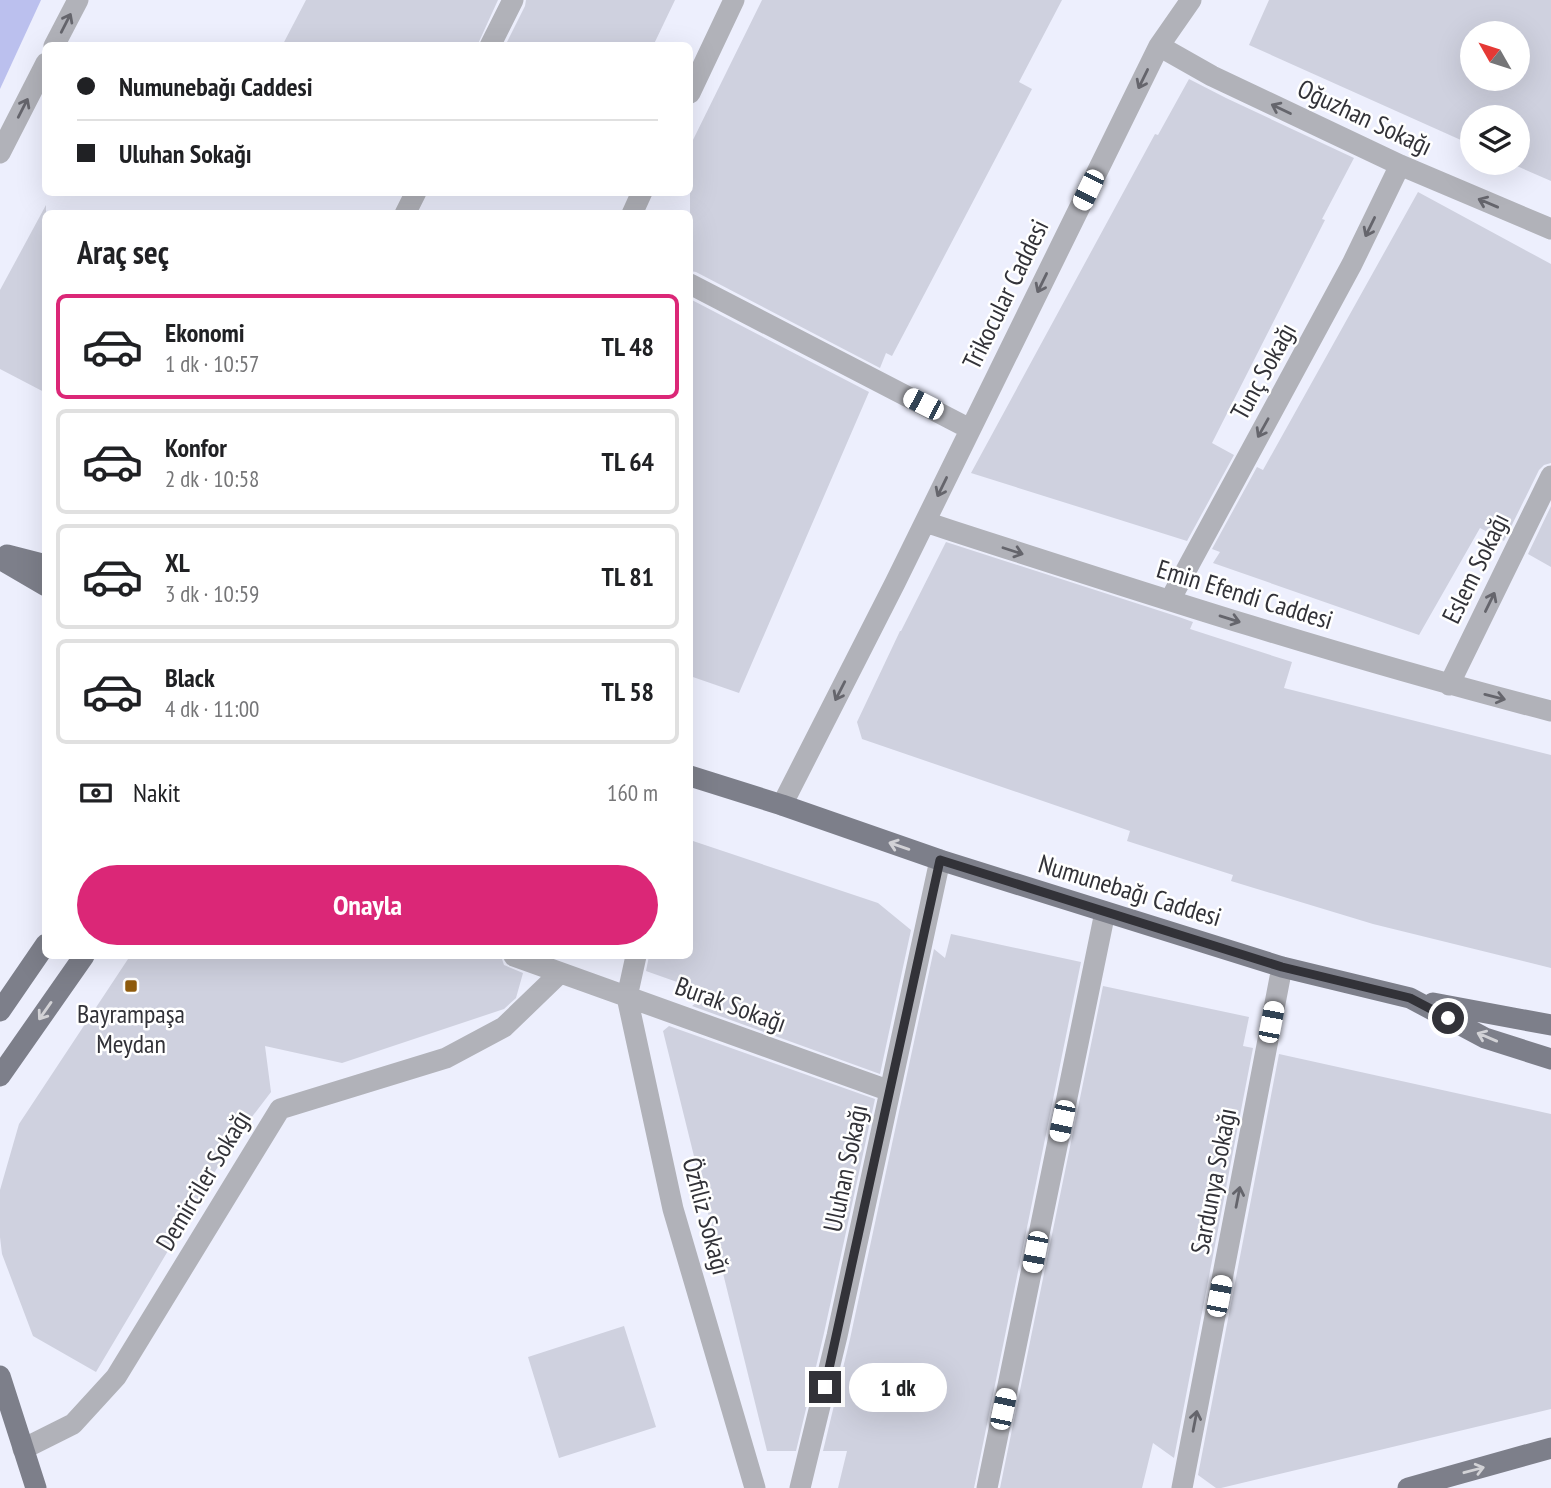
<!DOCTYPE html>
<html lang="tr">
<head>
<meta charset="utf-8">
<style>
	:root { --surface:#fff; --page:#f6f6f6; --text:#202124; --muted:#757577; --line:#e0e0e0; --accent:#db2777 }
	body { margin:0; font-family:"PT Sans Narrow",sans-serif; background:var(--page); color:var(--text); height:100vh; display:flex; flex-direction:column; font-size:26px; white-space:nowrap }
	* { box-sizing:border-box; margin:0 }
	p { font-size:23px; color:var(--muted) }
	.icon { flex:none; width:38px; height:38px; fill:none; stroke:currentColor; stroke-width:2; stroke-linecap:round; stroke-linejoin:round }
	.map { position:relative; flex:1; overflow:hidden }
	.drawer { position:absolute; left:42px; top:210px; width:651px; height:749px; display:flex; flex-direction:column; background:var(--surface); border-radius:10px; box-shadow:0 7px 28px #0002 }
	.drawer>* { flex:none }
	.top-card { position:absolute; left:42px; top:42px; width:651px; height:154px; border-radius:10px; box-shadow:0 7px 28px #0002; display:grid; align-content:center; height:154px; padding:0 35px; background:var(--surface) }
	.needle { width:46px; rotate:309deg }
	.controls { position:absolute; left:1460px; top:21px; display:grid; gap:14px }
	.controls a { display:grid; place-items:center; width:70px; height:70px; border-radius:50%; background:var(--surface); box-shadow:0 7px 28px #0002; font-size:35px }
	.end { position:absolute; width:32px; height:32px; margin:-16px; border:9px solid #323238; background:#fff; box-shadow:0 0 0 4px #fff }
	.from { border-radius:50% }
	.bubble { position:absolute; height:49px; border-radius:24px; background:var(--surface); box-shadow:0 7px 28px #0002; font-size:23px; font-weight:700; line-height:49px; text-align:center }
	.car { position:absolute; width:21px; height:42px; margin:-21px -10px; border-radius:9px; box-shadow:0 0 5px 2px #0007; background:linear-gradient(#fff 24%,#345 0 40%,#fff 0 76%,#345 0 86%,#fff 0) }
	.top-card b { display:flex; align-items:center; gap:24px; height:66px; font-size:26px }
	.top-card b+b { border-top:2px solid var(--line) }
	.top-card i { width:18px; height:18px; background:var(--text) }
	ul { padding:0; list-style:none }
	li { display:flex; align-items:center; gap:21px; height:105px; margin:0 14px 10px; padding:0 21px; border:4px solid var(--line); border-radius:10px }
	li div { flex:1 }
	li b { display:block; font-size:26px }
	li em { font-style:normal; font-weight:700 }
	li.on { border-color:var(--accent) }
	li>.icon { width:63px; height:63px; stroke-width:1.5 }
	h2 { padding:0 35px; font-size:32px; line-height:84px }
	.pay { display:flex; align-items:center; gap:18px; height:77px; padding:0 35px; font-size:26px }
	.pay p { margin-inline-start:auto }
	.button { display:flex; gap:14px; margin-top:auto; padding:14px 35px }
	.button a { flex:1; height:80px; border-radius:42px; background:var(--accent); color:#fff; font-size:28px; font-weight:700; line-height:80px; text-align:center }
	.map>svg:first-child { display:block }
	.green { fill:#bbc0ee }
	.building { fill:#cfd1df; fill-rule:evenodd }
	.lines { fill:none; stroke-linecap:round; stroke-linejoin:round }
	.minor { stroke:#b1b2b9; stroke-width:21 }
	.major { stroke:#7d7f8a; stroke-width:21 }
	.oneway { stroke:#65656c }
	.oneway2 { stroke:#d2d2d6 }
	.route { stroke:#323238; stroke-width:9 }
	.poi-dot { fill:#905c0e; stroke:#fff; stroke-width:2.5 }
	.labels { text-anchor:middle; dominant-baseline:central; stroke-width:5; stroke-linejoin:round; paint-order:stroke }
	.street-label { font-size:26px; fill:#323238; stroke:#fff }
	.poi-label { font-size:26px; fill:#323238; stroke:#fff }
</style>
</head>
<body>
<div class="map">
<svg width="1551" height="1488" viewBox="0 0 1551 1488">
	<rect width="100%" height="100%" fill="#edeffd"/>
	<path class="green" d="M 0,0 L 41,0 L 0,89 Z"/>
	<path class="building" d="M 306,0 L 498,0 L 477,46 L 282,46 Z
		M 526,0 L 675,0 L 653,46 L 505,46 L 525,6 Z
		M 762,0 L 1062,0 L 1019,82 L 1032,89 L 892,356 L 886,353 L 880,368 L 696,272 L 690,271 L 690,146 Z
		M 1269,0 L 1551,0 L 1551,181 L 1510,163 L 1517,163 L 1517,117 L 1472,117 L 1472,145 L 1249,45 ZM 1472,33 L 1517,33 L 1517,79 L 1472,79 Z
		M 1189,79 L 1226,98 L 1354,158 L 1322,219 L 1325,220 L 1212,443 L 1234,455 L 1187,541 L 971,473 L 1155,134 L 1158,135 Z
		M 1418,192 L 1551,264 L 1551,463 L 1544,465 L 1539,470 L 1504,541 L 1480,528 L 1419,635 L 1213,563 L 1220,552 L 1212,549 L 1257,467 L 1263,470 Z
		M 46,205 L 46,393 L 0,369 L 0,290 Z
		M 690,299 L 869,392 L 739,693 L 690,676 Z
		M 1551,506 L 1551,567 L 1528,554 Z
		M 946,542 L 1179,617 L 1193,622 L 1190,629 L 1292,662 L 1284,688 L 1551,755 L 1551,968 L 1373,924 L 1231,881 L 1233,875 L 1127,841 L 1130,831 L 862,739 L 857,722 L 900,631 L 901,631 Z
		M 690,840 L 878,903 L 911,930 L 880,1074 L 692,1006 L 708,993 L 646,971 L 649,956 L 690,956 Z
		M 951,934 L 1081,962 L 974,1488 L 838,1488 L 847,1451 L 823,1451 L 850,1339 L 934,949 L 945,958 Z
		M 130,956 L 501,956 L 504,965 L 523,973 L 516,998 L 504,1009 L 342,1063 L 265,1046 L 271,1092 L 232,1143 L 96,1372 L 33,1336 L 2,1254 L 0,1237 L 0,1190 L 19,1124 Z
		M 1103,986 L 1249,1017 L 1243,1046 L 1253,1048 L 1174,1458 L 1153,1443 L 1142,1488 L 1000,1488 Z
		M 669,1026 L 875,1099 L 824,1333 L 796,1451 L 767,1451 L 663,1031 Z
		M 1279,1054 L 1551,1114 L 1551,1409 L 1221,1488 L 1216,1488 L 1198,1475 Z
		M 624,1326 L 656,1427 L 559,1458 L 528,1357 Z"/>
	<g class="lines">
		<path class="minor" d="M 54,46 L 78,0
			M 490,46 L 513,0
			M 1159,46 L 1212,76 L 1400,165 L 1551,229
			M 690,93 L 734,0
			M 0,153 L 46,63
			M 405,214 L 416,192
			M 632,214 L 642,192
			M 690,284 L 970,429
			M 925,522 C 1132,589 1340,657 1551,711
			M 1170,600 L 1352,264 L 1400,165
			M 1449,685 L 1551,476
			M 782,805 L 895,583 L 1159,46 L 1191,0
			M 514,956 L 890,1091
			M 636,956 L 627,997 L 673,1209 L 755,1488
			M 23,1449 L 73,1424 L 116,1377 L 280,1109 L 446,1058 L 504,1027 L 560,973
			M 800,1488 L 837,1336 L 940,860
			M 987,1488 L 1105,912
			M 1182,1488 L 1282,967"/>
		<path class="major" d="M 7,555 L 46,565
			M 0,559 L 46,586
			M 690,776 L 782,805 L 940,860 L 1282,967 L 1410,998 L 1485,1038 L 1551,1059
			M 1433,1003 L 1551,1025
			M 0,1011 L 46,944
			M 0,1076 L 84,956
			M 0,1376 L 36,1488
			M 1408,1488 L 1551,1448"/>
	</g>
	<defs><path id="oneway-shaft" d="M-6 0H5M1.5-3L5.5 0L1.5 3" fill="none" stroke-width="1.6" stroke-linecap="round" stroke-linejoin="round" transform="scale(1.75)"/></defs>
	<g class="oneway">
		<use href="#oneway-shaft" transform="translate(66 23) rotate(-63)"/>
		<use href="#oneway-shaft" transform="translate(1143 79) rotate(116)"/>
		<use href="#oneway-shaft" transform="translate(23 108) rotate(-63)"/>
		<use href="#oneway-shaft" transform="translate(1281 109) rotate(-154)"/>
		<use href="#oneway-shaft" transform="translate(1488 203) rotate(-157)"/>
		<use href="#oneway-shaft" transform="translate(1370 227) rotate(116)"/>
		<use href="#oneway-shaft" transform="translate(1042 283) rotate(116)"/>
		<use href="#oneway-shaft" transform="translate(1263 428) rotate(119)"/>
		<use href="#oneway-shaft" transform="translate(942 487) rotate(116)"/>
		<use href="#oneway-shaft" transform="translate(1013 551) rotate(18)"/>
		<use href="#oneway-shaft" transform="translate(1490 602) rotate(-64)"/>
		<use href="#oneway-shaft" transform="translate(1230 619) rotate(17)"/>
		<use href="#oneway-shaft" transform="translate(840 691) rotate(117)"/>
		<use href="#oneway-shaft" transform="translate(1495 697) rotate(14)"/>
		<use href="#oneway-shaft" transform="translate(1238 1197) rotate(-79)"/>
		<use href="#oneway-shaft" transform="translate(1195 1421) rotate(-79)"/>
	</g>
	<g class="oneway2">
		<use href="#oneway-shaft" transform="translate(899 846) rotate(-161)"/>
		<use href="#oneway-shaft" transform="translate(45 1011) rotate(125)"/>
		<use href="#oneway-shaft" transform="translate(1487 1037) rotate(-157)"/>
		<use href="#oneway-shaft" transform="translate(1474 1470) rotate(-15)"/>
	</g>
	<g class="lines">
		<path class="route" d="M 825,1387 L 940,860 L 1282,967 L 1410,998 L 1448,1018"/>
	</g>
	<rect class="poi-dot" x="124" y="979" width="14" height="14" rx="3.5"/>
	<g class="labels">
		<g class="street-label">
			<text transform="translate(1365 117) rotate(25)">Oğuzhan Sokağı</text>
			<text transform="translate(1005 294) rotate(-64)">Trikocular Caddesi</text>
			<text transform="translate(1263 371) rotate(-61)">Tunç Sokağı</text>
			<text transform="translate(1475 568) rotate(-64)">Eslem Sokağı</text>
			<text transform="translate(1245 594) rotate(17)">Emin Efendi Caddesi</text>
			<text transform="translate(1130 890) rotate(17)">Numunebağı Caddesi</text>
			<text transform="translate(731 1004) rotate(20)">Burak Sokağı</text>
			<text transform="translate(845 1168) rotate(-78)">Uluhan Sokağı</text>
			<text transform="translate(203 1180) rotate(-59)">Demirciler Sokağı</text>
			<text transform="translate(1213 1181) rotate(-79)">Sardunya Sokağı</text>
			<text transform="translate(707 1216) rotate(75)">Özfiliz Sokağı</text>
		</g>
		<g class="poi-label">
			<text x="131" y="1013">Bayrampaşa<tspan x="131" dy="30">Meydan</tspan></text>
		</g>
	</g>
</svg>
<div class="controls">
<a><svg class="needle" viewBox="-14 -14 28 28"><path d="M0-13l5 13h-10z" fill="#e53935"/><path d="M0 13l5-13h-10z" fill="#757577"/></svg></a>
<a><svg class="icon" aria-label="layers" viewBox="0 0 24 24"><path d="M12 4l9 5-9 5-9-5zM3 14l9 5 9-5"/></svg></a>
</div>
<i class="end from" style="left:1448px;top:1018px"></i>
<i class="end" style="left:825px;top:1387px"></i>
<div class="bubble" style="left:849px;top:1363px;width:98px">1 dk</div>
<i class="car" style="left:1088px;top:190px;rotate:206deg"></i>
<i class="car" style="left:923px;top:404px;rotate:297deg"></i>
<i class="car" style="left:1271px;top:1022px;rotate:11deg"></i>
<i class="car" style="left:1062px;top:1121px;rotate:192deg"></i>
<i class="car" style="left:1035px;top:1252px;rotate:191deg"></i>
<i class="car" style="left:1219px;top:1296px;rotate:11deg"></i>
<i class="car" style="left:1003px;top:1409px;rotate:12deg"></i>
<div class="top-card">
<b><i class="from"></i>Numunebağı Caddesi</b>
<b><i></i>Uluhan Sokağı</b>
</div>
<section class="drawer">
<h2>Araç seç</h2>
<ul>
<li class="on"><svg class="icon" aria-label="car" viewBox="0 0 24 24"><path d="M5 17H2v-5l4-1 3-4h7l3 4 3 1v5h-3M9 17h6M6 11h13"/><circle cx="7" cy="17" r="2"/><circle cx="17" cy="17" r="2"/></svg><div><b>Ekonomi</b><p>1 dk · 10:57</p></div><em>TL 48</em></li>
<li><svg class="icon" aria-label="car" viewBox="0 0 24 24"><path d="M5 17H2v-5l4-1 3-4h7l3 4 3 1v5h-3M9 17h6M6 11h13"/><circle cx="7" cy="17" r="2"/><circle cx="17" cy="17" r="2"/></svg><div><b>Konfor</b><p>2 dk · 10:58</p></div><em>TL 64</em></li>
<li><svg class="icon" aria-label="car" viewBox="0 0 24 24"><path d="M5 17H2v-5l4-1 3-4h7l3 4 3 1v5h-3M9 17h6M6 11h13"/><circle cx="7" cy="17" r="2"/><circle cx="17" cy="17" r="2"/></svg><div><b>XL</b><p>3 dk · 10:59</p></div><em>TL 81</em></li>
<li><svg class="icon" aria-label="car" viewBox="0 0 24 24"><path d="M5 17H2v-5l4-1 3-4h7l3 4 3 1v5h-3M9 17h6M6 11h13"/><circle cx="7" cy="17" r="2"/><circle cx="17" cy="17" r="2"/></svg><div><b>Black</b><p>4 dk · 11:00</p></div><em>TL 58</em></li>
</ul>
<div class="pay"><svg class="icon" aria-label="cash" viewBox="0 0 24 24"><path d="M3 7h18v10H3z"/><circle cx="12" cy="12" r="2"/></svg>Nakit<p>160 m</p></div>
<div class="button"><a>Onayla</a></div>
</section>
</div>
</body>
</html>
